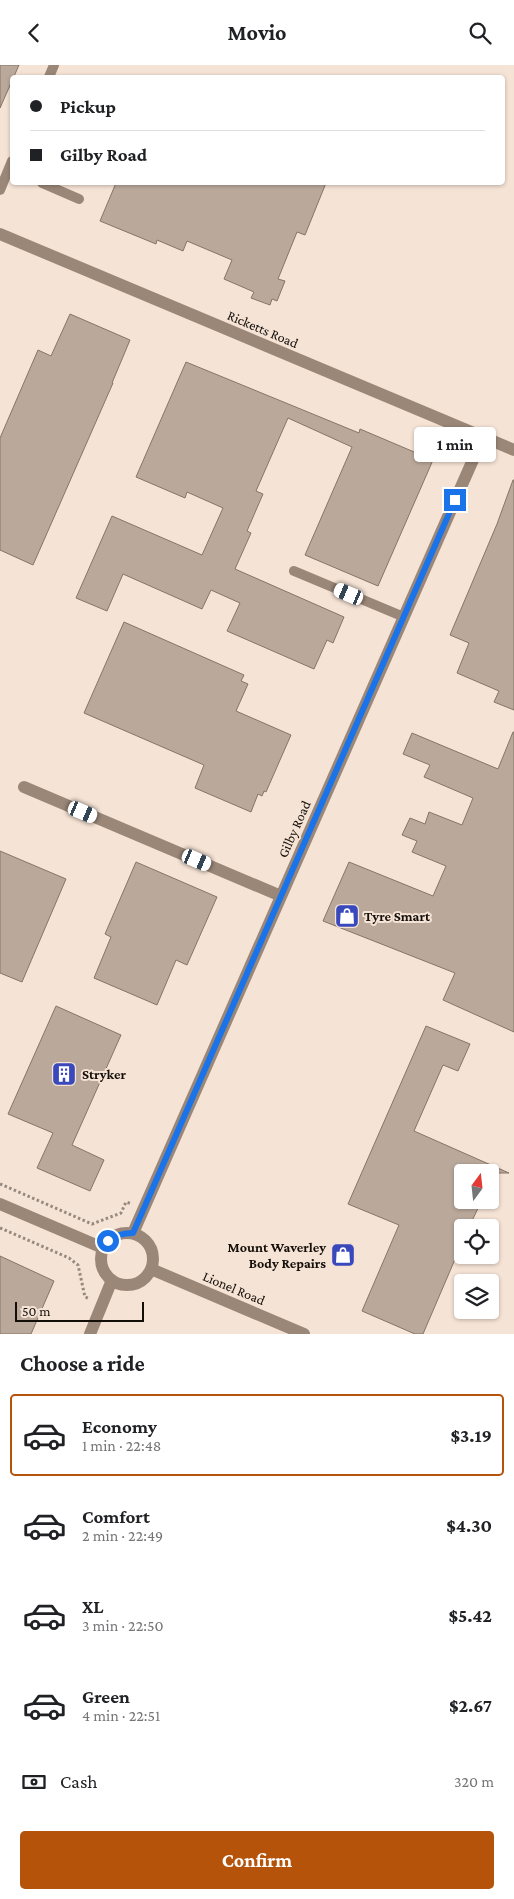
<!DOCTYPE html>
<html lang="en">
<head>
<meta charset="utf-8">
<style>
	:root { --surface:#fff; --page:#f6f6f6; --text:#202124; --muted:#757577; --line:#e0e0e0; --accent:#b45309 }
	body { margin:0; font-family:"Crimson Pro",serif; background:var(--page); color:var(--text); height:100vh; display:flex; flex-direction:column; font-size:19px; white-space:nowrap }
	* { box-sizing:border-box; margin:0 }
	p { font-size:16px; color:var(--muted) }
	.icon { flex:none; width:28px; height:28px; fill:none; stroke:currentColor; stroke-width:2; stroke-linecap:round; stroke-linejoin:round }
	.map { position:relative; height:1269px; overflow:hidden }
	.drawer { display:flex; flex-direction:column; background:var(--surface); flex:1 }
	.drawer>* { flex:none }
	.hud { position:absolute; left:10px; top:10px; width:495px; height:110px; border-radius:5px; box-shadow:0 1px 4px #0004; display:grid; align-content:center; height:110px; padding:0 20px; background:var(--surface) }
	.needle { width:32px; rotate:15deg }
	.fabs { position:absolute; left:454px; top:1099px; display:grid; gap:10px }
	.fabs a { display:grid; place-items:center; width:45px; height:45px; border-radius:5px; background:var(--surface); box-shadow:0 1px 4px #0004; font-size:25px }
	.scale { position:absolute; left:15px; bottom:12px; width:129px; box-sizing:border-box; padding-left:5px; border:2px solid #140e09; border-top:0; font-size:14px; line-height:18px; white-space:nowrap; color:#140e09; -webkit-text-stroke:4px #f5e3d5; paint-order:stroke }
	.end { position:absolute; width:22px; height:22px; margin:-11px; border:6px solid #1a73e8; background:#fff; box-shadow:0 0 0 2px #fff }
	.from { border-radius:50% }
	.bubble { position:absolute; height:35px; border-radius:5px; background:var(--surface); box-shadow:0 1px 4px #0004; font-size:16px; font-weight:700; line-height:35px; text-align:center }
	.car { position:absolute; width:15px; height:30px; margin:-15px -8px; border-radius:6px; box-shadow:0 0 4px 1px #0007; background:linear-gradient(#fff 24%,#345 0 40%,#fff 0 76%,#345 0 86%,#fff 0) }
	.hud b { display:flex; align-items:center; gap:18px; height:48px; font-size:19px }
	.hud b+b { border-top:1px solid var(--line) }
	.hud i { width:12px; height:12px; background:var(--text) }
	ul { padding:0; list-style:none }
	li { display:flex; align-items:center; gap:15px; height:82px; margin:0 10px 8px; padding:0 10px; border:2px solid transparent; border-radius:5px }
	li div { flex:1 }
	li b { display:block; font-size:19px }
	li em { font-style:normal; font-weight:700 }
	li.current { border-color:var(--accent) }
	li>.icon { width:45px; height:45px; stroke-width:1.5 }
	h2 { padding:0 20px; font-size:22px; line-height:60px }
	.pay { display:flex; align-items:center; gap:12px; height:55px; padding:0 20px; font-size:19px }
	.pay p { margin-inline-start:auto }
	.button { display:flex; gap:10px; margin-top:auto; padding:10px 20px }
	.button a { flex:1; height:58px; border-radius:5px; background:var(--accent); color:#fff; font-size:20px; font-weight:700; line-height:58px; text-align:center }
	header { display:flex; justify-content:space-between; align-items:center; height:65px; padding:0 20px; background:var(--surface); font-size:22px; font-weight:700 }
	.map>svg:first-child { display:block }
	.building { fill:#baa99b; stroke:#857568 }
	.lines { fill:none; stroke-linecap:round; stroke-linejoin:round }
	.path { stroke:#96897f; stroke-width:3; stroke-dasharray:2.5 2.5; stroke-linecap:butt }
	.service { stroke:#9a8778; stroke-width:10 }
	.minor { stroke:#9a8778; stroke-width:12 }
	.tertiary { stroke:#9a8778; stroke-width:12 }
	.route { stroke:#1a73e8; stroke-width:6 }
	.labels { text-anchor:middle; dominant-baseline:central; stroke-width:4; stroke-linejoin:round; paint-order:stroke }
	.street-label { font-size:14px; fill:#140e09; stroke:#f5e3d5 }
	.poi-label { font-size:14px; font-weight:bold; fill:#140e09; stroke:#f5e3d5; text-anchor:start }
</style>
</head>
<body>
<header><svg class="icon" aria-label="back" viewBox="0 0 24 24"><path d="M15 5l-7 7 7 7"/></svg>Movio<svg class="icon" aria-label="search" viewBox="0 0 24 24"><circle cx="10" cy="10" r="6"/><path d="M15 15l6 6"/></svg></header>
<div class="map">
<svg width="514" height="1269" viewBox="0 0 514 1269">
	<rect width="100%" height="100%" fill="#f5e3d5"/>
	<path class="building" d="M 0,0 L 19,0 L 0,43 Z
		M 116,118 L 326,118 L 305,170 L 297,167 L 278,214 L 285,216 L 277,236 L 272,234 L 270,240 L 251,233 L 254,227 L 224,214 L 232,195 L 187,176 L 183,186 L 157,175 L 156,179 L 100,156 Z
		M 70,249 L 130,275 L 112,318 L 113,318 L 33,500 L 0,485 L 0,373 L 38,285 L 51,291 Z
		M 186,297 L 359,368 L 360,364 L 433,395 L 378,521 L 305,490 L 352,382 L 288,353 L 256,426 L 263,429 L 247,466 L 251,468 L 235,504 L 344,552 L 333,578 L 327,575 L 314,604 L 227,566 L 240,538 L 211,525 L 202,544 L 123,509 L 107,546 L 76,533 L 112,451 L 202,490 L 223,443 L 187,427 L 185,433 L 136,412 Z
		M 513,415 L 514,415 L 514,645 L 494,637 L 499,626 L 457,608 L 469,578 L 450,570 L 497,459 Z
		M 124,557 L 244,610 L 241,616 L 248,619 L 236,646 L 291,670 L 266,727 L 264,726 L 262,731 L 258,729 L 251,747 L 195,723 L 204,700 L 84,648 Z
		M 513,667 L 514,667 L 514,967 L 443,935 L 455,908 L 323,856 L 349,797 L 433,831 L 446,801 L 412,787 L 417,776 L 402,770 L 410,753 L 425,759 L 429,747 L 462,760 L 473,733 L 424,712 L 430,700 L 403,689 L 412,668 L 498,704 Z
		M 0,786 L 66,814 L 22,917 L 0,908 Z
		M 136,797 L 217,832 L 187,900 L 176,895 L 157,940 L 94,913 L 111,872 L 105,869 Z
		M 56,941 L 121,970 L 72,1080 L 104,1095 L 90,1126 L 37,1103 L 53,1068 L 8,1049 Z
		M 426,961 L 470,979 L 458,1006 L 443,1000 L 414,1066 L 509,1108 L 462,1108 L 462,1135 L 482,1135 L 469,1162 L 462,1162 L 462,1178 L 423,1269 L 415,1269 L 362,1246 L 399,1160 L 348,1139 Z
		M 0,1191 L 54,1216 L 31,1269 L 0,1269 Z"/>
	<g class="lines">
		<path class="path" d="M 0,1119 L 92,1159 L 121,1148 L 126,1137 L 132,1139
			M 0,1163 L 69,1193 L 78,1200 L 85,1232 L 90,1234"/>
		<path class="service" d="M 49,12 L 54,0
			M 42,118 L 79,134
			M 0,125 L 12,96
			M 294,506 L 404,552"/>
		<path class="minor" d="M 24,722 L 281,831
			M 0,1139 L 103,1183
			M 133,1168 L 483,372
			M101 1194a26 26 0 1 1 52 0a26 26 0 1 1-52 0Z
			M 151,1204 L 304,1269
			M 90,1269 L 112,1215"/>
		<path class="tertiary" d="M 0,169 L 514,385"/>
	</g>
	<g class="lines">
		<path class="route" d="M 108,1176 C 117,1170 123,1168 133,1168 L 455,435"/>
	</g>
	<defs>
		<symbol id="shop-square" viewBox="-11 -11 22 22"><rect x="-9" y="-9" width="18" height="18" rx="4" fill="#3949bc" stroke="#f5e3d5"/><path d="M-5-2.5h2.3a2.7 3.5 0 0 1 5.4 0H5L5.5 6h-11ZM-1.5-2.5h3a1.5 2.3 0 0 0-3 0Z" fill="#fff"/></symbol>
		<symbol id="building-square" viewBox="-11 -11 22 22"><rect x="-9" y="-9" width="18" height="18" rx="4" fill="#3949bc" stroke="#f5e3d5"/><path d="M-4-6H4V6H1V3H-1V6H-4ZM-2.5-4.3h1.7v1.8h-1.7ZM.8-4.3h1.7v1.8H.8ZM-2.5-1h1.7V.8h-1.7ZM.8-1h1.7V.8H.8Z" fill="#fff"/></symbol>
	</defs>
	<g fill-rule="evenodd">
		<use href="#shop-square" x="333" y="837" width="28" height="28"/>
		<use href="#building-square" x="50" y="995" width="28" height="28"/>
		<use href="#shop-square" x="329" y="1176" width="28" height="28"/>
	</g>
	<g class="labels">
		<g class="street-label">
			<text transform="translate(263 264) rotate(23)">Ricketts Road</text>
			<text transform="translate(294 764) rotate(-66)">Gilby Road</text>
			<text transform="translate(234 1223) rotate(23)">Lionel Road</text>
		</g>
		<g class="poi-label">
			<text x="364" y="851">Tyre Smart</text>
			<text x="82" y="1009">Stryker</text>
			<text x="326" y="1182" text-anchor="end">Mount Waverley<tspan x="326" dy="16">Body Repairs</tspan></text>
		</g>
	</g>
</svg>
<div class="fabs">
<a><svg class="needle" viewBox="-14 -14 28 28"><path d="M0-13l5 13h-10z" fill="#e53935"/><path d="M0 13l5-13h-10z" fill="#757577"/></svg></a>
<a><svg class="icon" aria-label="locate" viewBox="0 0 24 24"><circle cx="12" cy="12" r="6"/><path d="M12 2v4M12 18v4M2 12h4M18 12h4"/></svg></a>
<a><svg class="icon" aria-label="layers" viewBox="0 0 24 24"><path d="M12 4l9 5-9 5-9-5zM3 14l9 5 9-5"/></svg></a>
</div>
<div class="scale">50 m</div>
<i class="end from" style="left:108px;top:1176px"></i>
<i class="end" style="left:455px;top:435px"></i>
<div class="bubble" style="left:414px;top:362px;width:82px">1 min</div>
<i class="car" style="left:349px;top:529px;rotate:293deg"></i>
<i class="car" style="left:83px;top:747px;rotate:113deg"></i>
<i class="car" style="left:197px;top:795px;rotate:113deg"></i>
<div class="hud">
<b><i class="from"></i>Pickup</b>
<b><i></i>Gilby Road</b>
</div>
</div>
<section class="drawer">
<h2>Choose a ride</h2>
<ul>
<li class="current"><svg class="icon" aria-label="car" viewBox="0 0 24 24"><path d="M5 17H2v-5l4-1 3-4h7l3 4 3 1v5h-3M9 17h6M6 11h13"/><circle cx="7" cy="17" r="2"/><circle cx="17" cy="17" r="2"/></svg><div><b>Economy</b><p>1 min · 22:48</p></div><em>$3.19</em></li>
<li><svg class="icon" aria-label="car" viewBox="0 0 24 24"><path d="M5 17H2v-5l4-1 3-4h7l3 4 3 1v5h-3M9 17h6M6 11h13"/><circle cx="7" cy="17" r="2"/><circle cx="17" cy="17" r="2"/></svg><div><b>Comfort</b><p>2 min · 22:49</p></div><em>$4.30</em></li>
<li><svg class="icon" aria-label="car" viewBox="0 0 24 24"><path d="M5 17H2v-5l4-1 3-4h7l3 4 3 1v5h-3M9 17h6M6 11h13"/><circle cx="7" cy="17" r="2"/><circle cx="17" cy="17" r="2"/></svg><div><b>XL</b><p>3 min · 22:50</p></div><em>$5.42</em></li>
<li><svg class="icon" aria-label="car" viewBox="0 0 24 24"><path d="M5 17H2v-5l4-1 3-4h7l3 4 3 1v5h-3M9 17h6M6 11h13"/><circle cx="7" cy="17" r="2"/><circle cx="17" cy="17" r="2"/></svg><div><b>Green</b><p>4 min · 22:51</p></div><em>$2.67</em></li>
</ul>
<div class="pay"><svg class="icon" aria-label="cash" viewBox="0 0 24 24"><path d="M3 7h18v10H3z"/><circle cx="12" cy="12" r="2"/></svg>Cash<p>320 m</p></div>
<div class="button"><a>Confirm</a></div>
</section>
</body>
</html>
